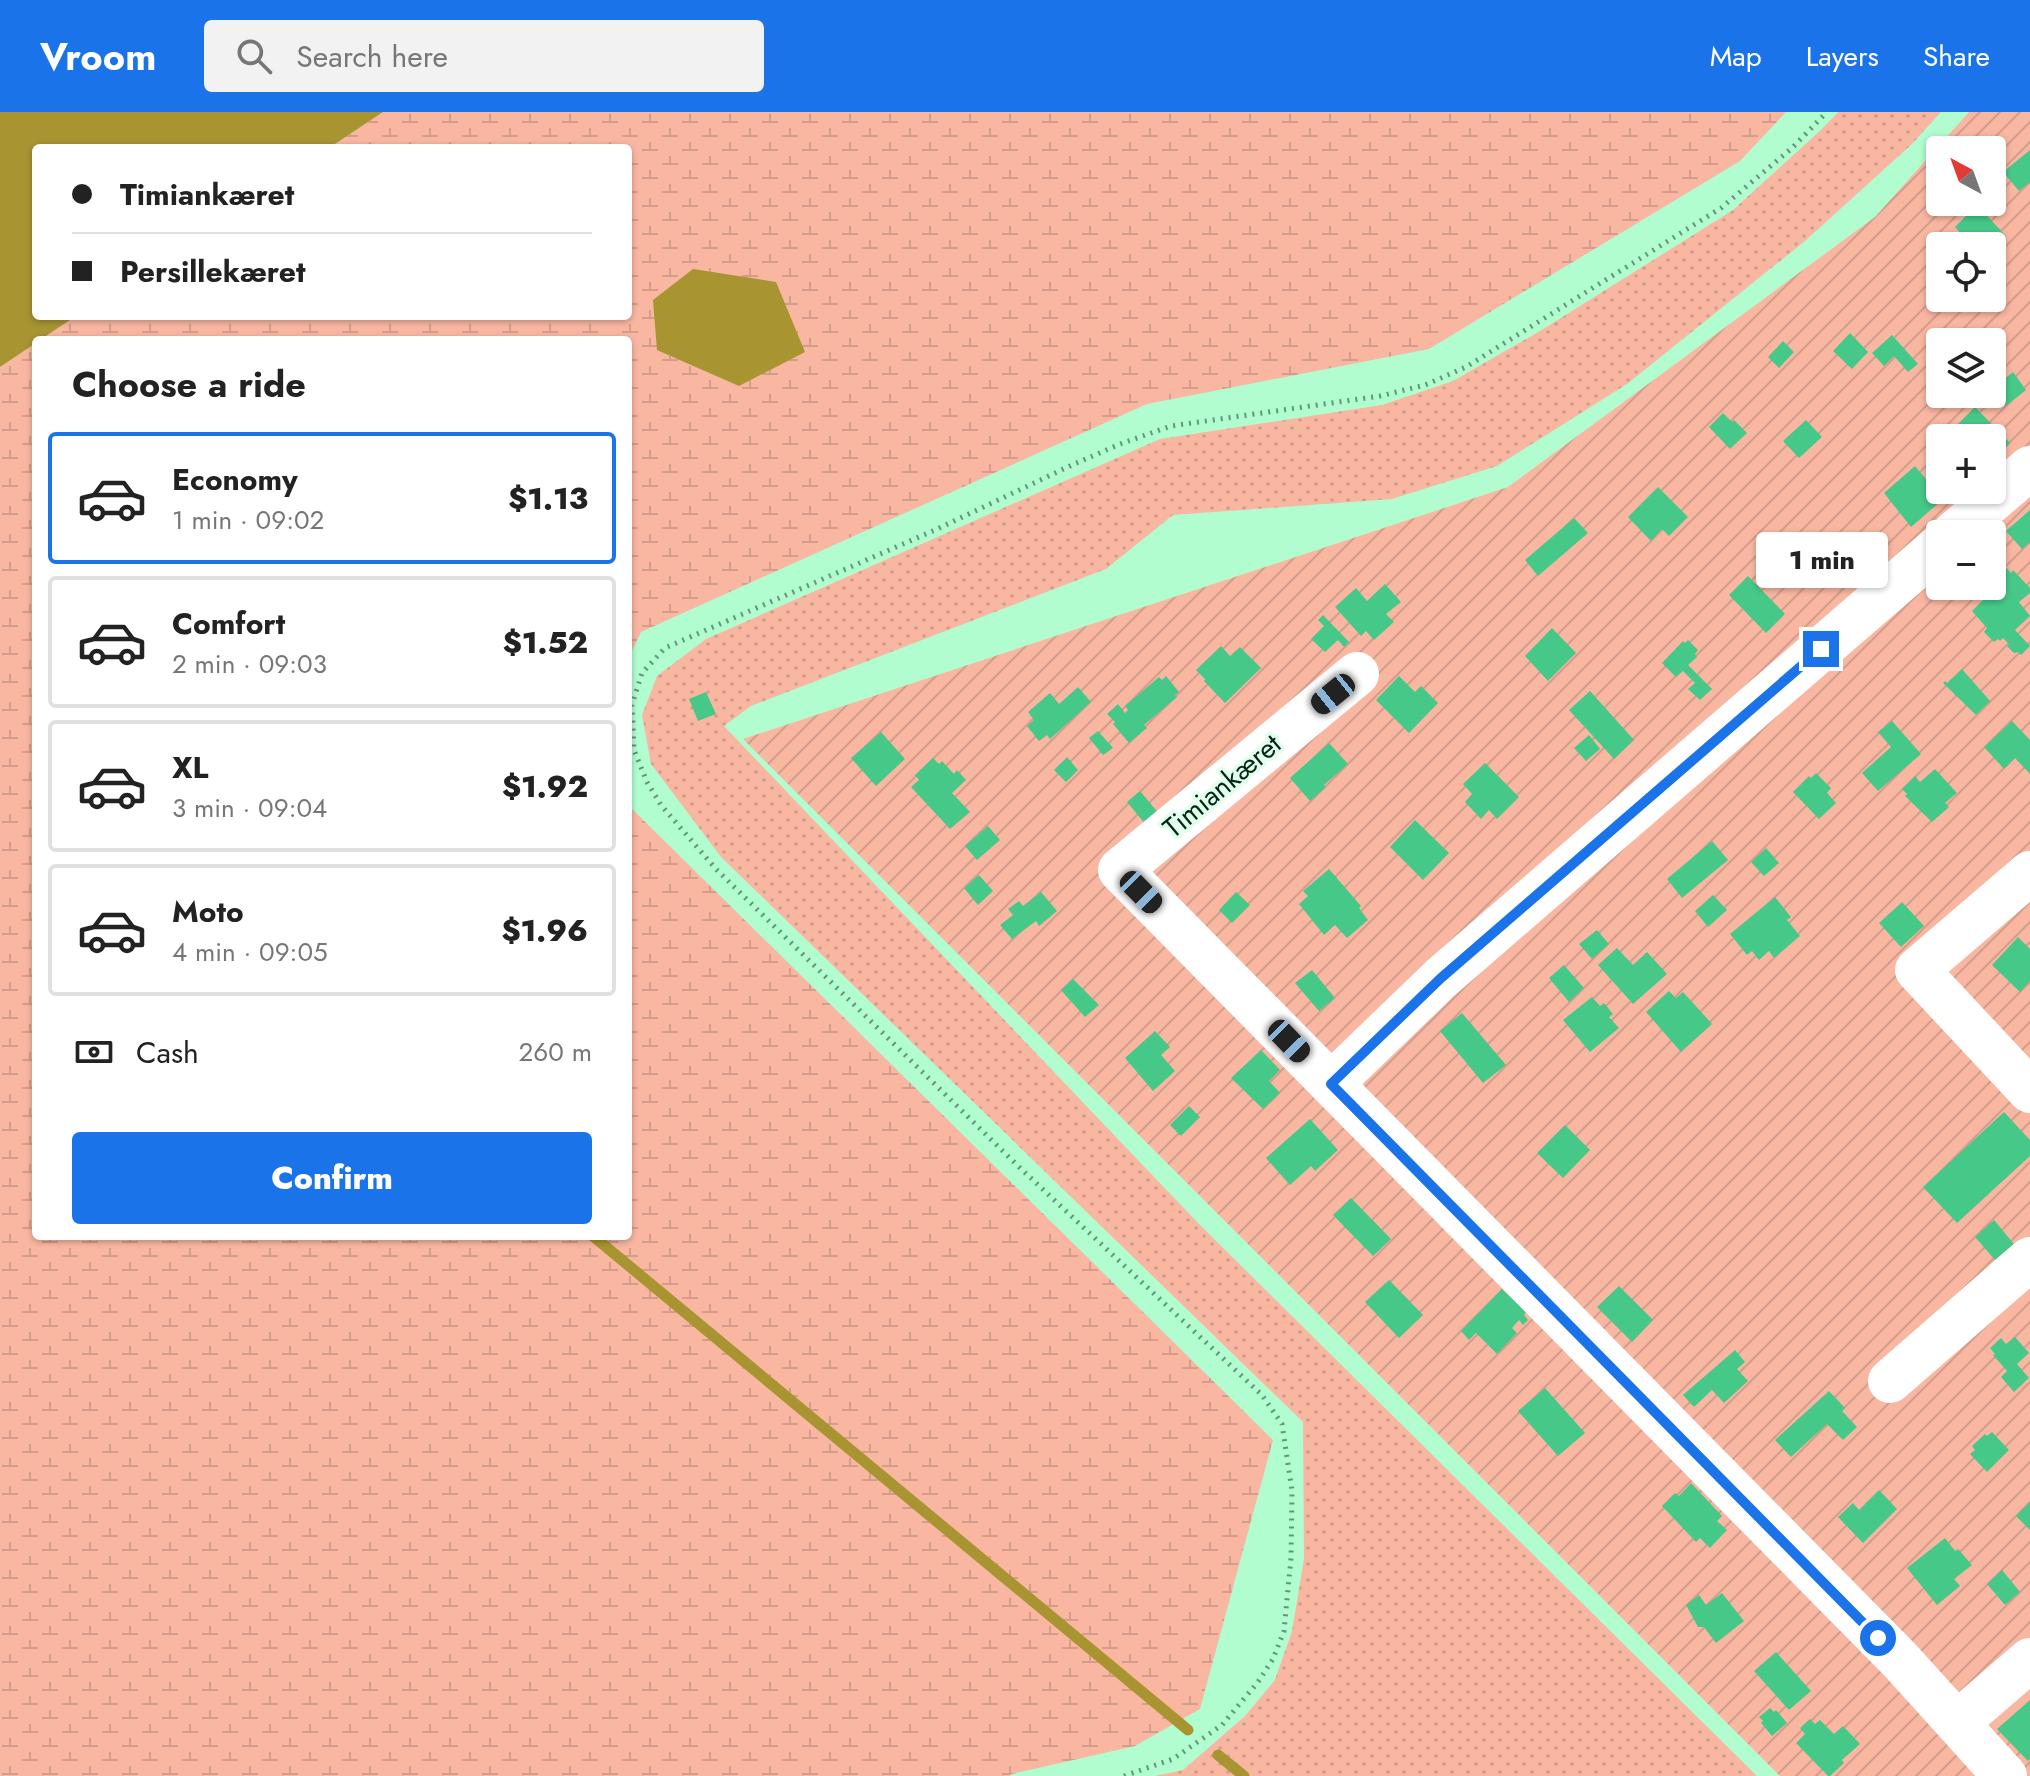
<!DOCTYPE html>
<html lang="en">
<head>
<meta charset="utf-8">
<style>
	:root { --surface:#fff; --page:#f2f2f2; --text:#222; --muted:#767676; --line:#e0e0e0; --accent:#1a73e8 }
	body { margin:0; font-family:Jost,sans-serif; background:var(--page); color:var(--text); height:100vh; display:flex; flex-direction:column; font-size:30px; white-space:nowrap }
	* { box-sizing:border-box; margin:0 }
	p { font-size:26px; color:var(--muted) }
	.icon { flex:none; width:44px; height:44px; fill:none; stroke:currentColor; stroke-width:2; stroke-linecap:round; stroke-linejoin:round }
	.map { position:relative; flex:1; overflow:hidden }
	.details { position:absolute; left:32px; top:224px; width:600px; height:904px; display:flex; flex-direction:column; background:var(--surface); border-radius:8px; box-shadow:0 2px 6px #0004 }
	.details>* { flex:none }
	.guide { position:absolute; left:32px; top:32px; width:600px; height:176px; border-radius:8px; box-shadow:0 2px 6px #0004; display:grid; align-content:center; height:176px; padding:0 40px; background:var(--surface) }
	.needle { width:52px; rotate:319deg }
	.buttons { position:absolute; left:1926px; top:24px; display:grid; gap:16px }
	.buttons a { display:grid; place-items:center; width:80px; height:80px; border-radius:8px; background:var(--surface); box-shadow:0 2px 6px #0004; font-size:40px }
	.end { position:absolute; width:36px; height:36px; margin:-18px; border:10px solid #1a73e8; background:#fff; box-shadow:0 0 0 4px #fff }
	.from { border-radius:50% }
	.bubble { position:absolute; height:56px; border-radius:8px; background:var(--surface); box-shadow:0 2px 6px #0004; font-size:26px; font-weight:800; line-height:56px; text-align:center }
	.car { position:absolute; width:24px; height:48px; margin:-24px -12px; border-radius:10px; box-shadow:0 0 6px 2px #0007; background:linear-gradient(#222 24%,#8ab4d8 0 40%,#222 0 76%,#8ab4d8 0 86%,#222 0) }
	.guide b { display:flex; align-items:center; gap:28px; height:76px; font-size:30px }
	.guide b+b { border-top:2px solid var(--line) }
	.guide i { width:20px; height:20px; background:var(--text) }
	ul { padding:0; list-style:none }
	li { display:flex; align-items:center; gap:24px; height:132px; margin:0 16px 12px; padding:0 24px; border:4px solid var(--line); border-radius:8px }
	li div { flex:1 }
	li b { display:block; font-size:30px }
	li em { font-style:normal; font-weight:800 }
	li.current { border-color:var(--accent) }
	li>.icon { width:72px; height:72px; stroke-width:1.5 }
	h2 { padding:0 40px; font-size:36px; line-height:96px }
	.pay { display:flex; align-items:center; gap:20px; height:88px; padding:0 40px; font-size:30px }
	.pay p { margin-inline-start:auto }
	.primary-button { display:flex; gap:16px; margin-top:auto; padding:16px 40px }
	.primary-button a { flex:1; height:92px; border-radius:8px; background:var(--accent); color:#fff; font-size:32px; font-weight:800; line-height:92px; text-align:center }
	header { display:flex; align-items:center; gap:48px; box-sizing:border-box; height:112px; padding:0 40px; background:var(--accent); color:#fff }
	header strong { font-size:38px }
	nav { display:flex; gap:44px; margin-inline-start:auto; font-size:28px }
	.search { width:560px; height:72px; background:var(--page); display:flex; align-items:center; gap:20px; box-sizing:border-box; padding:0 28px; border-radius:8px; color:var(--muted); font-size:30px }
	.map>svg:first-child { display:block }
	.grass { fill:url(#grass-dots) }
	.wetland { fill:url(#wetland-marsh) }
	.garden { fill:url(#garden-furrows); fill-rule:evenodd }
	.water { fill:#a89431 }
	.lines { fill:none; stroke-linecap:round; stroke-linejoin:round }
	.stream { stroke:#a89431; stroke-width:11 }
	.building { fill:#46c988 }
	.path { stroke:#609778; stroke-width:5; stroke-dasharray:2 6; stroke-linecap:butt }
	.minor { stroke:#fff; stroke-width:44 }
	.route { stroke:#1a73e8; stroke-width:10 }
	.labels { text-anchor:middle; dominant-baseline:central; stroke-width:7; stroke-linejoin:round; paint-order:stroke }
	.street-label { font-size:28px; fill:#052515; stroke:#e1ffec }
</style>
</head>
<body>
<header>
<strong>Vroom</strong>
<div class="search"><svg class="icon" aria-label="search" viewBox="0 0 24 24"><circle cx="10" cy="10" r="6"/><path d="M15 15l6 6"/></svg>Search here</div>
<nav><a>Map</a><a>Layers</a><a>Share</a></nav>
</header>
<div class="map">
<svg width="2030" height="1664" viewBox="0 0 2030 1664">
	<defs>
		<pattern id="grass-dots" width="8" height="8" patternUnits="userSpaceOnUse" patternTransform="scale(2)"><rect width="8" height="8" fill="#f9b7a2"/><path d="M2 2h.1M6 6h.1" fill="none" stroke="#d49d8b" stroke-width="1.8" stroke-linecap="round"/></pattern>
		<pattern id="wetland-marsh" width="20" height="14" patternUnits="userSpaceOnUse" patternTransform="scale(2)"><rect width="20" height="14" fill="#f9b7a2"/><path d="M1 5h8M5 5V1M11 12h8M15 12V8" fill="none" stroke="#d49d8b"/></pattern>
		<pattern id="garden-furrows" width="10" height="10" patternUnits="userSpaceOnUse" patternTransform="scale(2)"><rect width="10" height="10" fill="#f9b7a2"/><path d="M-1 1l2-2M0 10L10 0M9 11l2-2" fill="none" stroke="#d49d8b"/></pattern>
	</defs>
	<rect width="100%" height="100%" fill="#b1fdd0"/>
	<path class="grass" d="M 1838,0 L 1941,0 L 1912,32 L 1805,129 L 1627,272 L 1497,354 L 1392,387 L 1173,403 L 1106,457 L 751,594 L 724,614 L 1199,1112 L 1757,1664 L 1155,1664 L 1183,1658 L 1245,1604 L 1275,1568 L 1292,1519 L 1304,1447 L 1303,1310 L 721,745 L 651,652 L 642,603 L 657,564 L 706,527 L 1160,327 L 1382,293 L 1453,269 L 1540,219 L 1733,98 L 1822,17 Z"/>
	<path class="wetland" d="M 383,0 L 1786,0 L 1740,49 L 1429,237 L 1147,292 L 641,520 L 628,547 L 628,228 L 40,228 L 76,204 L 628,204 L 628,36 L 329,36 Z
		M 36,231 L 36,1124 L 628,1124 L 628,693 L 1273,1328 L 1200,1597 L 1135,1634 L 1012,1662 L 1009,1664 L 0,1664 L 0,255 Z"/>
	<path class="garden" d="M 1969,0 L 2030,0 L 2030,1664 L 1780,1664 L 743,627 L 1508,375 L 1875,105 ZM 1940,38 L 1992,38 L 1992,90 L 1940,90 ZM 1940,134 L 1992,134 L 1992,186 L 1940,186 ZM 1940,230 L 1992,230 L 1992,282 L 1940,282 ZM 1940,326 L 1992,326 L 1992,378 L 1940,378 ZM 1940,422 L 1992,422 L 1992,474 L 1940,474 Z"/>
	<path class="water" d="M 0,0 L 383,0 L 329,36 L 36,36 L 36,204 L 76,204 L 40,228 L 36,228 L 36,231 L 0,255 Z
		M 693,157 L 776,170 L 805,240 L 739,274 L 657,238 L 653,188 Z"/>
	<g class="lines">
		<path class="stream" d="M 593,1124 L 1188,1618
			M 1218,1643 L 1244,1664"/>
	</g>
	<path class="building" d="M 2030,38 L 2030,70 L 2019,79 L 2003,60 Z
		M 1977,93 L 2006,124 L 1992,137 L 1992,134 L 1964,134 L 1962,132 L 1967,128 L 1955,115 Z
		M 1850,221 L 1868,240 L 1852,257 L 1833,239 Z
		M 1892,223 L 1918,252 L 1908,260 L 1894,244 L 1884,254 L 1872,241 Z
		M 1783,229 L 1794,240 L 1779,256 L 1768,245 Z
		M 2013,260 L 2026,278 L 2006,294 L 1993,276 Z
		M 1975,295 L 2010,331 L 1992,349 L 1992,326 L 1961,326 L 1953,317 Z
		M 1723,301 L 1732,310 L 1734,308 L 1747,321 L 1730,337 L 1709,315 Z
		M 1806,308 L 1822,325 L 1799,346 L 1783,329 Z
		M 1915,354 L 1931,373 L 1929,375 L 1941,389 L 1911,415 L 1884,381 Z
		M 1658,375 L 1688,405 L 1669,424 L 1662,417 L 1651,429 L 1628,405 Z
		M 2030,398 L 2030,430 L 2022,437 L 2006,419 Z
		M 1574,406 L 1588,421 L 1538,464 L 1525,448 Z
		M 2004,453 L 2011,461 L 2013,458 L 2030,476 L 2030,481 L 2019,490 L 2030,504 L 2015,518 L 2030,534 L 2021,543 L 2018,540 L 2014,541 L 2007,534 L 2009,532 L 2003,526 L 2000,529 L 1998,527 L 1994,530 L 1984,520 L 1987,516 L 1972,499 L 1995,476 L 1992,473 L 1992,464 Z
		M 1748,464 L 1785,502 L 1766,521 L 1729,483 Z
		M 1385,472 L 1401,490 L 1386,502 L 1394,510 L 1374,528 L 1366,519 L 1361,524 L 1335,495 L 1356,476 L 1367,489 Z
		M 1323,503 L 1349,530 L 1344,535 L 1338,528 L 1325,540 L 1311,527 L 1324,514 L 1318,508 Z
		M 1552,516 L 1576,541 L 1548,569 L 1525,544 Z
		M 1688,528 L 1698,538 L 1695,542 L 1697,545 L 1688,553 L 1712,577 L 1700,588 L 1688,577 L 1695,571 L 1683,559 L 1676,565 L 1662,551 L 1683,529 L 1685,531 Z
		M 1221,534 L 1230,544 L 1240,535 L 1261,556 L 1225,591 L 1204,569 L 1205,567 L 1196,558 Z
		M 1962,557 L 1990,589 L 1976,603 L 1943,571 L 1945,569 L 1947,571 Z
		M 1166,564 L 1179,580 L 1175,583 L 1177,585 L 1144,613 L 1147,616 L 1129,631 L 1113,612 L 1115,610 L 1107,602 L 1118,592 L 1125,601 L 1128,598 L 1125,594 L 1159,565 L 1162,568 Z
		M 1399,564 L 1415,580 L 1421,574 L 1438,591 L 1409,621 L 1376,588 Z
		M 1078,575 L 1091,590 L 1050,627 L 1047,623 L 1039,629 L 1027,614 L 1034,608 L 1028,600 L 1050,581 L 1059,592 Z
		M 1590,579 L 1634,628 L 1614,647 L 1569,598 Z
		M 706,580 L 716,602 L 698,609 L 689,587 Z
		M 1892,609 L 1921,642 L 1878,679 L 1862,661 L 1891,635 L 1878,620 Z
		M 2012,609 L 2030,628 L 2030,662 L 2015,646 L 2004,657 L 1984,635 Z
		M 1098,619 L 1113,636 L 1103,643 L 1089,626 Z
		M 881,620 L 905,647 L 876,674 L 851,646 Z
		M 1589,623 L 1600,637 L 1586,649 L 1574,636 Z
		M 1329,631 L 1348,652 L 1324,673 L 1326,675 L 1310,689 L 1290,666 Z
		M 1067,645 L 1078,658 L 1066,670 L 1054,658 Z
		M 933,646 L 939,652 L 942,649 L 954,662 L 957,658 L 966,668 L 952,681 L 970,700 L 950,717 L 911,675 L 919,668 L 915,663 Z
		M 1485,651 L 1519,685 L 1497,707 L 1489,698 L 1481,707 L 1465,690 L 1472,682 L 1463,672 Z
		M 1935,657 L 1957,681 L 1945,691 L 1949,695 L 1932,710 L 1905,684 L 1907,682 L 1902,677 L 1915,664 L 1920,670 Z
		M 1816,661 L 1831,676 L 1827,681 L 1836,691 L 1819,707 L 1793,680 L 1809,664 L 1811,666 Z
		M 1140,679 L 1160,703 L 1147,714 L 1127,690 Z
		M 1415,708 L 1449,741 L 1423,768 L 1390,735 Z
		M 988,714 L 1000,728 L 977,748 L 965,734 Z
		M 1712,729 L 1728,748 L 1682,786 L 1667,767 Z
		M 1766,736 L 1779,751 L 1764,764 L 1751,750 Z
		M 1329,757 L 1361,794 L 1359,796 L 1368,808 L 1347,826 L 1335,813 L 1324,823 L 1299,792 L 1308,784 L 1303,779 Z
		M 979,763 L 993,779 L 978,793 L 964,776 Z
		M 1041,780 L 1057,799 L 1039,814 L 1036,809 L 1012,827 L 1000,813 L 1013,803 L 1008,797 L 1019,789 L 1023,794 Z
		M 1236,780 L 1250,793 L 1232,811 L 1219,798 Z
		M 1713,783 L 1727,798 L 1708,815 L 1695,799 Z
		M 1775,785 L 1791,805 L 1787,808 L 1800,824 L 1774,846 L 1769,839 L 1759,848 L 1752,839 L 1747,843 L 1730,822 Z
		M 1902,790 L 1924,814 L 1901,835 L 1879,811 Z
		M 1597,818 L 1609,832 L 1592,847 L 1579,832 Z
		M 2018,825 L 2030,837 L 2030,869 L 2020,880 L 1992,853 Z
		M 1617,836 L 1633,853 L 1647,840 L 1667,862 L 1633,892 L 1598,853 Z
		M 1564,853 L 1584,876 L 1569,890 L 1549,866 Z
		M 1312,858 L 1335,886 L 1319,899 L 1295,871 Z
		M 1073,867 L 1099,893 L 1085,905 L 1061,878 Z
		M 1669,879 L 1676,886 L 1683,880 L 1712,912 L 1681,940 L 1646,900 Z
		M 1592,885 L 1600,894 L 1604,891 L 1613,902 L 1609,905 L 1619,916 L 1590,940 L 1563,908 Z
		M 1462,901 L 1506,953 L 1483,971 L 1440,919 Z
		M 1155,919 L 1170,935 L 1161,943 L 1175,959 L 1153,979 L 1125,946 Z
		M 1261,938 L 1280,958 L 1269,969 L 1280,981 L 1263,997 L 1231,966 Z
		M 1189,994 L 1200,1005 L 1181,1024 L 1170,1013 Z
		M 2004,1000 L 2030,1028 L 2030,1044 L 1957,1111 L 1923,1075 Z
		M 1310,1007 L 1338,1038 L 1315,1059 L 1311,1054 L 1290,1073 L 1266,1046 Z
		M 1565,1013 L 1590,1038 L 1563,1066 L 1537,1041 Z
		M 1351,1086 L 1391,1127 L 1373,1144 L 1333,1103 Z
		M 1994,1108 L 2014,1132 L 1995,1148 L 1975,1125 Z
		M 1389,1168 L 1423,1203 L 1399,1226 L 1365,1190 Z
		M 1619,1174 L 1653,1208 L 1632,1230 L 1597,1195 Z
		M 1502,1177 L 1526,1200 L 1524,1203 L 1528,1208 L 1523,1213 L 1519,1208 L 1512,1216 L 1517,1221 L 1497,1242 L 1476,1221 L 1469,1228 L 1461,1219 Z
		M 2015,1225 L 2029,1241 L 2017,1252 L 2029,1266 L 2014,1280 L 2001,1265 L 2007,1259 L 1993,1243 L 1995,1242 L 1990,1236 L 2001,1226 L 2006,1232 Z
		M 1735,1238 L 1745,1250 L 1737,1257 L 1748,1269 L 1724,1291 L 1712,1278 L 1694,1295 L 1683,1283 Z
		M 1545,1276 L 1585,1321 L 1558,1344 L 1518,1299 Z
		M 1829,1279 L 1845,1296 L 1842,1299 L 1857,1315 L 1843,1328 L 1827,1312 L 1791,1345 L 1775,1328 Z
		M 1992,1320 L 2009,1338 L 1987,1360 L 1970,1342 L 1975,1338 L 1972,1334 L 1985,1322 L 1987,1324 Z
		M 1691,1371 L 1722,1404 L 1717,1409 L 1727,1418 L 1710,1436 L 1700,1426 L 1696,1430 L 1662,1394 L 1675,1381 L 1679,1384 Z
		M 1879,1378 L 1897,1397 L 1863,1431 L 1838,1405 L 1853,1391 L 1859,1398 Z
		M 2030,1390 L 2030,1418 L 2016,1404 Z
		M 1945,1426 L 1955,1439 L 1958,1437 L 1972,1453 L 1954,1467 L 1960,1474 L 1937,1493 L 1907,1456 Z
		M 2002,1458 L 2020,1480 L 2005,1493 L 1987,1472 Z
		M 1722,1481 L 1744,1509 L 1716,1531 L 1704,1515 L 1698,1515 L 1686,1493 L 1699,1483 L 1706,1493 Z
		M 1776,1540 L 1811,1579 L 1789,1598 L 1754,1559 Z
		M 2030,1588 L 2030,1647 L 2028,1649 L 1997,1617 Z
		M 1770,1596 L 1774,1600 L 1776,1598 L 1787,1611 L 1772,1624 L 1761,1611 L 1763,1609 L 1759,1605 Z
		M 1810,1607 L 1815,1612 L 1820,1608 L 1834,1622 L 1843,1614 L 1860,1632 L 1842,1648 L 1844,1651 L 1830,1664 L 1828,1664 L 1796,1631 L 1805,1622 L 1800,1616 Z"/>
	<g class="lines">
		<path class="path" d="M 1124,1664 L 1173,1647 L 1222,1613 L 1258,1570 L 1273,1547 L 1284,1519 L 1291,1446 L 1292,1379 L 1282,1312 L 1262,1283 L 1018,1054 L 715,756 L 661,693 L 647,670 L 634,638 L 632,593 L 642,561 L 665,536 L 935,418 L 1072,353 L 1120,332 L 1171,314 L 1380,284 L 1425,273 L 1466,255 L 1721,96 L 1792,36 L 1827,0"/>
		<path class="minor" d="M 1953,422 L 2030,356
			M 1357,562 L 1120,758 L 1900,1548 L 2005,1664
			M 2030,761 L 1917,858 L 2030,979
			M 1331,972 L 1441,866 L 1940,434
			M 1890,1269 L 2030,1147
			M 1957,1611 L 2030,1548"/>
	</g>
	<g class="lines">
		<path class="route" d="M 1821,537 L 1441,866 L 1331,972 L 1878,1526"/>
	</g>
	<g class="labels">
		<g class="street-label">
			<text transform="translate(1222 674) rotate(-40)">Timiankæret</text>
		</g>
	</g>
</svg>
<div class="buttons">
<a><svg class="needle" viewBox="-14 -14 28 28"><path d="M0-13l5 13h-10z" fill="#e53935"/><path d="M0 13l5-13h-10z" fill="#767676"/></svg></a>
<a><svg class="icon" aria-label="locate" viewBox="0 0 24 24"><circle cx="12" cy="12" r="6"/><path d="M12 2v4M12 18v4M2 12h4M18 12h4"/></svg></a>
<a><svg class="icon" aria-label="layers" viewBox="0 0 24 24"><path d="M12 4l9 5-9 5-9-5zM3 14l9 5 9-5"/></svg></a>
<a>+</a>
<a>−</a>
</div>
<i class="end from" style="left:1878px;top:1526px"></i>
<i class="end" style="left:1821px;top:537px"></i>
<div class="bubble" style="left:1756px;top:420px;width:132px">1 min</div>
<i class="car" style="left:1333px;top:582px;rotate:231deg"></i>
<i class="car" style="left:1141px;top:780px;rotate:135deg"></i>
<i class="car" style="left:1289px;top:929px;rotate:136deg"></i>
<div class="guide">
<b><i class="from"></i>Timiankæret</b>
<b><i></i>Persillekæret</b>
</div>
<section class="details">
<h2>Choose a ride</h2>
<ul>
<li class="current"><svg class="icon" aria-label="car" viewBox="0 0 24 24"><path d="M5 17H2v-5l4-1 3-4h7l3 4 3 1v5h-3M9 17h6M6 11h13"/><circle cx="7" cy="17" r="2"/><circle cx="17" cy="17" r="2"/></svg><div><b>Economy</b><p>1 min · 09:02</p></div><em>$1.13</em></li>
<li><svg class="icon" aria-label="car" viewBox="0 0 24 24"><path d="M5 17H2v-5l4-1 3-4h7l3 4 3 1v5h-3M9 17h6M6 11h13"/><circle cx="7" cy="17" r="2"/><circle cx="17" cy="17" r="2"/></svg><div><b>Comfort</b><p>2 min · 09:03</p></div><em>$1.52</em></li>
<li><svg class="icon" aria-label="car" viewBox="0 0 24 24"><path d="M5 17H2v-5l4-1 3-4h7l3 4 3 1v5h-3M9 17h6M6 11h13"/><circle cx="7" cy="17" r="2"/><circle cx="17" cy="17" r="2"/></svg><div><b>XL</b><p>3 min · 09:04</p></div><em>$1.92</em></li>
<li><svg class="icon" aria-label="car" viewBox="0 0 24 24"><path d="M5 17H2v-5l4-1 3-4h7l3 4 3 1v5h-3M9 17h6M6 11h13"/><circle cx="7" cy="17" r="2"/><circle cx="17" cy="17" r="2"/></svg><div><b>Moto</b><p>4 min · 09:05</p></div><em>$1.96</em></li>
</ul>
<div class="pay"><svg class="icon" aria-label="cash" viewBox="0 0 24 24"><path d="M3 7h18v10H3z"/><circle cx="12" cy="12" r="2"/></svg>Cash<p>260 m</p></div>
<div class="primary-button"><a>Confirm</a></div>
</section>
</div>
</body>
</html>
